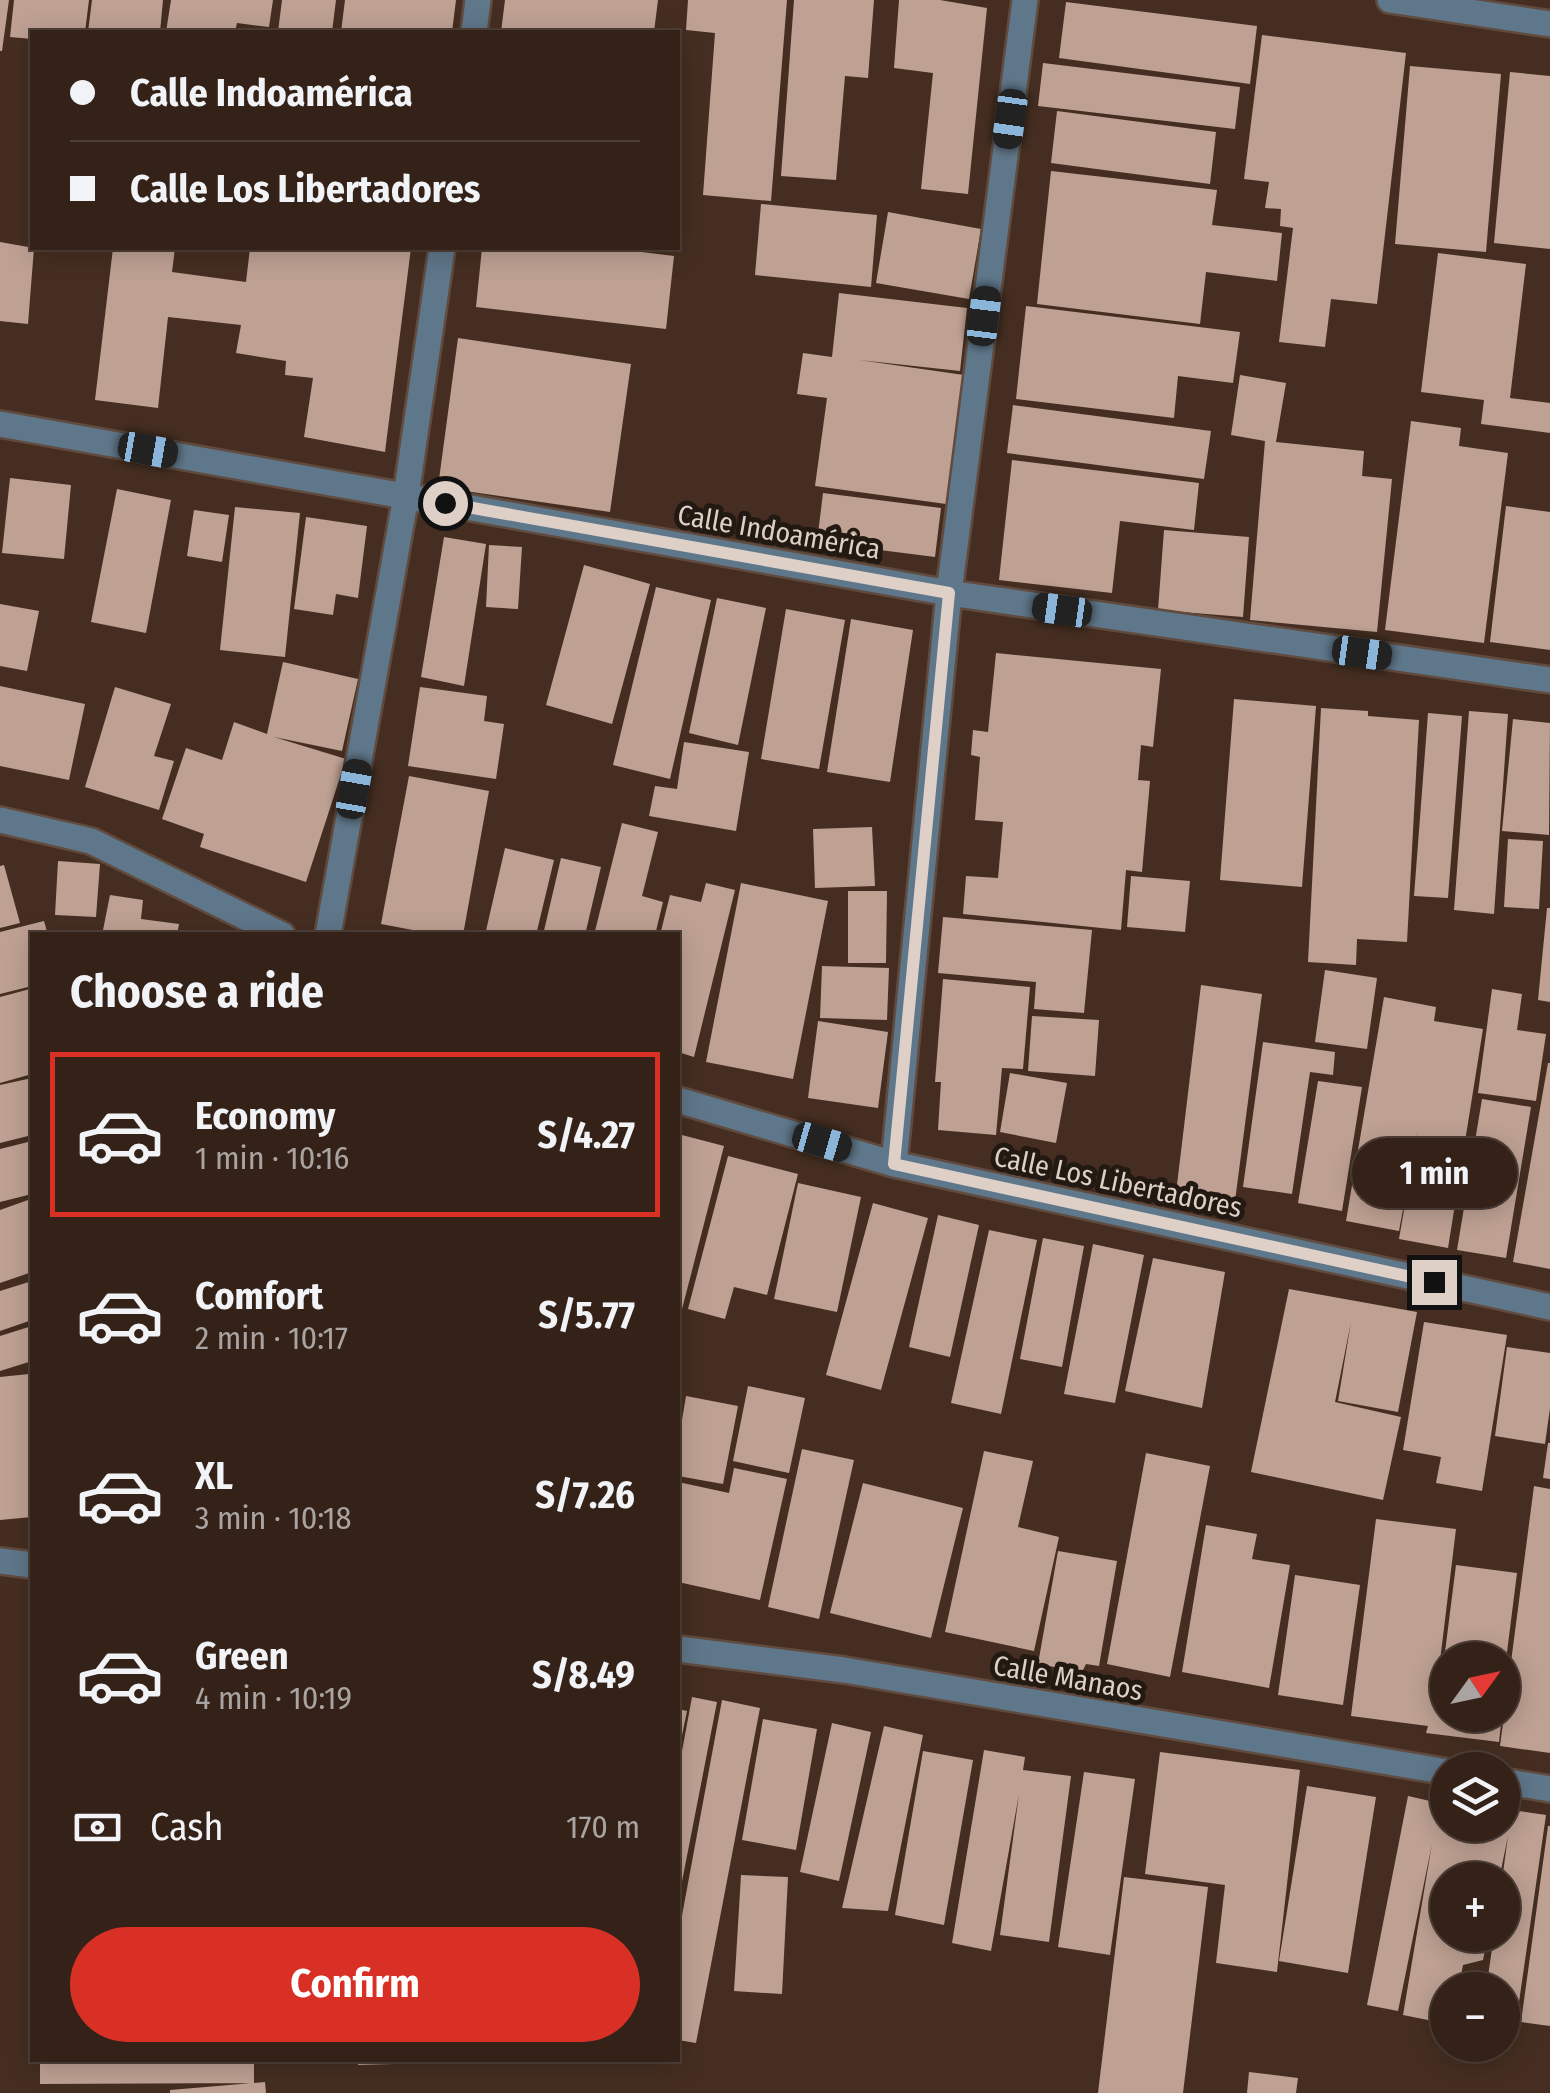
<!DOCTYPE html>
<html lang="en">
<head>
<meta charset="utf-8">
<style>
	:root { --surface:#342219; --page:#3f2f26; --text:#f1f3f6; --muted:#a9a4a2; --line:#4e3f38; --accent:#d93025 }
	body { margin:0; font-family:"Fira Sans Condensed",sans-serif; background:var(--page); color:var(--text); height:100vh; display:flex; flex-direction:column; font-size:38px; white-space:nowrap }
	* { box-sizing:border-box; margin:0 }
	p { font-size:32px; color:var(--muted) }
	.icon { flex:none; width:55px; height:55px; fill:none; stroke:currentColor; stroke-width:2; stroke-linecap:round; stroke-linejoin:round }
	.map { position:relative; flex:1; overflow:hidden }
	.side { position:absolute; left:30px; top:932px; width:650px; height:1130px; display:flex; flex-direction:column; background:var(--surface); border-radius:0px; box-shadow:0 5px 25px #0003,0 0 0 2px var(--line) }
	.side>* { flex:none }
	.guide { position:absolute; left:30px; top:30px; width:650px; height:220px; border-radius:0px; box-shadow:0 5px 25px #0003,0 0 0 2px var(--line); display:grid; align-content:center; height:220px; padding:0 40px; background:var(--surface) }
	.needle { width:65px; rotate:57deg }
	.tools { position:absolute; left:1430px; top:1642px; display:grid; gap:20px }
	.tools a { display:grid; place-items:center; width:90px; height:90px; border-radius:50%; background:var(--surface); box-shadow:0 5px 25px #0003,0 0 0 2px var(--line); font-size:50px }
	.end { position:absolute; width:45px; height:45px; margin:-22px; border:12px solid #decfc7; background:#111; box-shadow:0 0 0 5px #111 }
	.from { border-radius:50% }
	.bubble { position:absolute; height:70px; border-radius:35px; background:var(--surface); box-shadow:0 5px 25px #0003,0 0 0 2px var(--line); font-size:32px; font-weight:700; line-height:70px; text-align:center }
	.car { position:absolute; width:30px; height:60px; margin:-30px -15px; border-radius:12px; box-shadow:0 0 8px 2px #0007; background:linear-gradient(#222 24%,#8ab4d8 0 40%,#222 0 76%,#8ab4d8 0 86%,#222 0) }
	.guide b { display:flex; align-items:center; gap:35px; height:95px; font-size:38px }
	.guide b+b { border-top:2px solid var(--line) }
	.guide i { width:25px; height:25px; background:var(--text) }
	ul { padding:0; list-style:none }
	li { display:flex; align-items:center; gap:30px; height:165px; margin:0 20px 15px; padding:0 20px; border:5px solid transparent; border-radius:0px }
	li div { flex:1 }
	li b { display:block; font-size:38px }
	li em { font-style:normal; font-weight:700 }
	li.on { border-color:var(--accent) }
	li>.icon { width:90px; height:90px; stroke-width:1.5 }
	h2 { padding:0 40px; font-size:45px; line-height:120px }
	.pay { display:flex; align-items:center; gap:25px; height:110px; padding:0 40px; font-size:38px }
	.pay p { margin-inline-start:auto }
	.button { display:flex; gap:20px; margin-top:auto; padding:20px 40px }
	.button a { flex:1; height:115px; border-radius:60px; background:var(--accent); color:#fff; font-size:40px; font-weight:700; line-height:115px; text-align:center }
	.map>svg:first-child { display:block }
	.building { fill:#bea193 }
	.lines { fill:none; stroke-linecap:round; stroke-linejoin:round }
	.minor-casing { stroke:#614b3f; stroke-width:30 }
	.minor { stroke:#5f778a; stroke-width:25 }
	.route { stroke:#decfc7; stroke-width:12 }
	.labels { text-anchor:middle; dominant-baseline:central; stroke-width:10; stroke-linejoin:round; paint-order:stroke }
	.street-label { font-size:28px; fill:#decfc7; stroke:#231913 }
</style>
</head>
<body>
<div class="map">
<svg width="1550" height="2093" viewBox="0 0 1550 2093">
	<rect width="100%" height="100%" fill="#452e21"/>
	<path class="building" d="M 0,0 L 9,0 L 2,51 L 0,51 Z
		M 14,0 L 89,0 L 85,32 L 32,32 L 32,39 L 10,37 Z
		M 92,0 L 163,0 L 160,32 L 88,32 Z
		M 171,0 L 273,0 L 269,27 L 237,23 L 235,32 L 166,32 Z
		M 282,0 L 336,0 L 332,32 L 278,32 Z
		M 345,0 L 456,0 L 452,32 L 341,32 Z
		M 505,0 L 658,0 L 654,32 L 501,32 Z
		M 688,0 L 787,0 L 771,201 L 703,195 L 715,33 L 686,30 Z
		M 794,0 L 874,0 L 868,78 L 845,76 L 836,180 L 781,176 Z
		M 899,0 L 940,0 L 987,8 L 968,194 L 921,189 L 933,73 L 894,68 Z
		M 1066,2 L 1257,26 L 1250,84 L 1059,58 Z
		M 1262,35 L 1406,53 L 1377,304 L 1331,299 L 1325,347 L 1279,342 L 1293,228 L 1280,226 L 1281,209 L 1265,208 L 1269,182 L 1244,179 Z
		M 1043,63 L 1240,87 L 1235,129 L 1038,106 Z
		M 1410,66 L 1501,74 L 1486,252 L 1395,244 Z
		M 1510,72 L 1550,76 L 1550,249 L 1494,243 Z
		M 1057,111 L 1216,132 L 1210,184 L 1051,163 Z
		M 1051,171 L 1217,190 L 1212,225 L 1282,233 L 1277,281 L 1206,272 L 1200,324 L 1037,304 Z
		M 761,204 L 877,215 L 871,287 L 755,275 Z
		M 888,212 L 981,229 L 969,299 L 876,283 Z
		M 0,242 L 34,248 L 28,324 L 0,321 Z
		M 113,248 L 175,248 L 172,272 L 246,282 L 250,248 L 411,248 L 385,452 L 304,437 L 313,378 L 285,375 L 286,361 L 236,353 L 241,325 L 168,317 L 158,408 L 95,400 Z
		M 482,248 L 609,248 L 674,256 L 666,329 L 476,307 Z
		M 1438,253 L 1526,264 L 1510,398 L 1550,403 L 1550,433 L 1481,424 L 1484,400 L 1421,392 Z
		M 839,293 L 967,308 L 960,371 L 859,360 L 964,375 L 946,504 L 815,486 L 827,398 L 797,394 L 803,353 L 832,357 Z
		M 1026,306 L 1240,332 L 1233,383 L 1178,376 L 1174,418 L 1016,399 Z
		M 458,338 L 631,364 L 610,512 L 438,487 Z
		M 1240,375 L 1286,383 L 1276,442 L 1364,451 L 1362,476 L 1392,479 L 1377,632 L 1250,620 L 1265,441 L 1231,435 Z
		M 1013,405 L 1211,431 L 1204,479 L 1007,453 Z
		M 1411,421 L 1461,428 L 1459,446 L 1508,453 L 1484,643 L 1385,630 Z
		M 1012,460 L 1199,483 L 1194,530 L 1120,521 L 1112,593 L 999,580 Z
		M 10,478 L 71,485 L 64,559 L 2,553 Z
		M 117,489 L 171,500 L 146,633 L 91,622 Z
		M 823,493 L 941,508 L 935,557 L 817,542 Z
		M 1506,506 L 1550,512 L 1550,650 L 1490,642 Z
		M 235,507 L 300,513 L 285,657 L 220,650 Z
		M 194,510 L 229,515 L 222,562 L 187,556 Z
		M 306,517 L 367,526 L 358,598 L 336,594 L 333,615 L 294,609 Z
		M 1164,530 L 1249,537 L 1243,617 L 1158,610 Z
		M 444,537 L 486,544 L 464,686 L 421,677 Z
		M 489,545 L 522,547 L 518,609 L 486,607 Z
		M 584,565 L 650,584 L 612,724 L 546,705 Z
		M 656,587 L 711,600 L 670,779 L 613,765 Z
		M 717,598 L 766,608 L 738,745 L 689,733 Z
		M 0,604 L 39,611 L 27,671 L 0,666 Z
		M 786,609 L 845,620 L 819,769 L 761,759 Z
		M 851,619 L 913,630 L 890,782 L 827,772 Z
		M 996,653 L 1161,669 L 1153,747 L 1141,745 L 1138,780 L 1150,781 L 1142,872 L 1126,870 L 1121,930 L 963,914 L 966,876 L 998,878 L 1003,822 L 975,820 L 980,757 L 971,755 L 973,730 L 988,732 Z
		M 283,662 L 358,679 L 342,751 L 274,737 L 346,759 L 306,882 L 200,847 L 204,834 L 162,819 L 186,748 L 222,760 L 234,722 L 267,734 Z
		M 0,686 L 85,704 L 69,780 L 0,766 Z
		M 115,687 L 171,704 L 154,756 L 174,761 L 159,810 L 85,787 Z
		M 420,687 L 487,696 L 484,721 L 504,724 L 496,779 L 408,766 Z
		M 1234,699 L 1316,706 L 1302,887 L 1220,880 Z
		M 1321,708 L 1368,711 L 1368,716 L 1419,720 L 1407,942 L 1357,939 L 1356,965 L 1308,962 Z
		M 1469,711 L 1508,714 L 1494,914 L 1454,910 Z
		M 1428,713 L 1462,716 L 1448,898 L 1414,896 Z
		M 1513,719 L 1550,723 L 1549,835 L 1502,831 Z
		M 684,742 L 749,752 L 736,831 L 649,816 L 655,786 L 677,789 Z
		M 409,776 L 489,791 L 463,935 L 439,935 L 381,924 Z
		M 622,823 L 658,832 L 642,896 L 663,902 L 655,935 L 594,935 Z
		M 872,827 L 875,886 L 815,888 L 813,829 Z
		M 1508,839 L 1543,841 L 1539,909 L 1504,907 Z
		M 505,848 L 554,860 L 536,935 L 485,935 Z
		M 561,858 L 601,867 L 585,935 L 543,935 Z
		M 58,861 L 100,864 L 96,917 L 55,915 Z
		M 4,865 L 20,923 L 0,928 L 0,866 Z
		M 1131,876 L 1190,881 L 1185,932 L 1127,927 Z
		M 706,883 L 735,890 L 694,1057 L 678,1052 L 678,935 L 660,935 L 670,895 L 701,902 Z
		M 741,883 L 828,901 L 793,1079 L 706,1062 Z
		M 848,891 L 887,891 L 886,963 L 848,963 Z
		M 110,895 L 143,900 L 141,919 L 179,924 L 177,935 L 102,935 Z
		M 1547,908 L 1550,908 L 1550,1002 L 1538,1000 Z
		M 943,917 L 1092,930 L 1084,1013 L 1034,1009 L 1036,982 L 938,973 Z
		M 44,921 L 48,935 L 32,935 L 32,986 L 0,994 L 0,932 Z
		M 822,966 L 889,968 L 887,1020 L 820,1018 Z
		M 1325,970 L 1377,978 L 1367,1049 L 1315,1042 Z
		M 943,979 L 1030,987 L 1023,1069 L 1002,1068 L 996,1135 L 938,1130 L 941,1082 L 935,1082 Z
		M 1201,985 L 1262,994 L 1235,1201 L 1176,1193 Z
		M 30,989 L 32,1074 L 0,1083 L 0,997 Z
		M 1492,989 L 1522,994 L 1517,1030 L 1546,1034 L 1536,1101 L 1478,1093 Z
		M 1384,997 L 1436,1007 L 1434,1021 L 1483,1029 L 1448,1248 L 1399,1239 L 1418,1128 L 1399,1231 L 1346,1221 Z
		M 1032,1016 L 1099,1020 L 1095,1076 L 1028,1071 Z
		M 818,1021 L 888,1032 L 878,1108 L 808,1098 Z
		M 1263,1042 L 1335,1052 L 1333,1075 L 1310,1072 L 1292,1194 L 1243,1187 Z
		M 1548,1063 L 1550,1063 L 1550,1269 L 1513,1262 Z
		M 1010,1073 L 1067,1083 L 1056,1143 L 1000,1132 Z
		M 32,1078 L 32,1135 L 0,1143 L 0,1085 Z
		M 1318,1081 L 1362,1087 L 1342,1211 L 1298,1203 Z
		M 1482,1099 L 1531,1107 L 1506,1258 L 1457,1250 Z
		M 678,1134 L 724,1146 L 679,1321 L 678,1321 Z
		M 32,1141 L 32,1194 L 0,1202 L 0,1149 Z
		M 728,1156 L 798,1174 L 767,1295 L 734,1287 L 725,1319 L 688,1309 Z
		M 798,1183 L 861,1197 L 837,1312 L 774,1299 Z
		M 28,1200 L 32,1214 L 32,1272 L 0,1283 L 0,1210 Z
		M 873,1203 L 928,1218 L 881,1390 L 826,1375 Z
		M 938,1215 L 979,1225 L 950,1357 L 909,1347 Z
		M 989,1230 L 1037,1240 L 1001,1414 L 951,1403 Z
		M 1043,1238 L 1084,1246 L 1062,1367 L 1020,1359 Z
		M 1093,1244 L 1144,1255 L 1115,1403 L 1064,1394 Z
		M 1153,1258 L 1225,1272 L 1202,1408 L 1125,1391 Z
		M 32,1281 L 32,1320 L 0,1331 L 0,1291 Z
		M 1289,1289 L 1417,1312 L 1398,1412 L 1338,1401 L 1351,1322 L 1335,1402 L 1401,1417 L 1383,1500 L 1251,1472 Z
		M 1424,1322 L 1507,1335 L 1482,1491 L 1436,1483 L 1441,1457 L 1403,1450 Z
		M 32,1326 L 32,1361 L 0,1371 L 0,1336 Z
		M 1507,1347 L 1550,1353 L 1550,1408 L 1545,1444 L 1495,1436 Z
		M 29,1374 L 32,1517 L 0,1520 L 0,1377 Z
		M 748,1386 L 805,1398 L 789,1473 L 733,1461 Z
		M 686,1396 L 738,1406 L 723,1484 L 678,1476 L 678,1444 Z
		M 1548,1443 L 1550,1443 L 1550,1479 L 1543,1478 Z
		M 802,1449 L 854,1460 L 819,1619 L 768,1607 Z
		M 984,1451 L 1033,1461 L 1018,1527 L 1059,1537 L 1034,1651 L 945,1632 Z
		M 1146,1453 L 1210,1466 L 1170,1677 L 1107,1664 Z
		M 734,1468 L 787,1479 L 760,1600 L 678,1582 L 678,1482 L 729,1493 Z
		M 863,1483 L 963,1508 L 931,1638 L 830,1613 Z
		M 1534,1486 L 1550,1489 L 1550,1753 L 1500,1746 Z
		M 1376,1519 L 1456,1529 L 1440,1661 L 1448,1662 L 1448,1715 L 1502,1715 L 1499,1742 L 1426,1733 L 1428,1726 L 1351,1716 Z
		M 1206,1525 L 1257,1534 L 1252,1559 L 1290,1565 L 1269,1688 L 1182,1672 Z
		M 1058,1551 L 1117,1561 L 1099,1666 L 1086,1664 L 1082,1672 L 1038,1664 Z
		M 1456,1565 L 1517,1573 L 1505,1668 L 1502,1660 L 1444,1660 Z
		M 1295,1575 L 1360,1585 L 1343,1705 L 1278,1695 Z
		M 692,1697 L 717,1702 L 679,1897 L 678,1773 Z
		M 722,1700 L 760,1708 L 696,2043 L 678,2040 L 678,1937 Z
		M 678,1709 L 687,1711 L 679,1750 L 678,1750 Z
		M 763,1719 L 817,1729 L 796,1850 L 742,1840 Z
		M 832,1723 L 871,1732 L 839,1881 L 800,1872 Z
		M 884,1726 L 923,1735 L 888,1911 L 842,1908 Z
		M 984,1750 L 1025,1757 L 1023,1770 L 1071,1776 L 1049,1942 L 1000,1935 L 1019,1794 L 991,1951 L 952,1943 Z
		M 923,1751 L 973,1760 L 944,1925 L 895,1915 Z
		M 1160,1752 L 1300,1770 L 1277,1972 L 1216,1963 L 1225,1885 L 1145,1874 Z
		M 1084,1772 L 1135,1779 L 1110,1955 L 1058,1947 Z
		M 1307,1786 L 1376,1797 L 1348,1973 L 1279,1961 Z
		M 1443,1791 L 1448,1792 L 1448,1825 L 1502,1825 L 1502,1802 L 1513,1804 L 1512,1810 L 1546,1815 L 1518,2009 L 1502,2007 L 1502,1990 L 1486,1990 L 1494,1935 L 1502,1935 L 1502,1880 L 1508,1836 L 1499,1880 L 1448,1880 L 1448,1935 L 1488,1935 L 1483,1960 L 1463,1965 L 1458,1990 L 1448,1990 L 1448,2024 L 1403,2015 L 1432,1844 L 1398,2011 L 1367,2005 L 1408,1796 L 1439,1803 Z
		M 1548,1826 L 1550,1826 L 1550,2026 L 1521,2022 Z
		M 741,1875 L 788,1877 L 782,1994 L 734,1991 Z
		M 1124,1877 L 1208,1887 L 1183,2093 L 1098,2093 Z
		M 40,2060 L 254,2060 L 254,2083 L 40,2084 Z
		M 358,2060 L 427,2060 L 427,2063 L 358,2065 Z
		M 1249,2072 L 1298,2078 L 1296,2093 L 1247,2093 Z
		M 265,2082 L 266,2093 L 170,2093 L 170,2090 Z"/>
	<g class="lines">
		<defs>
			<path id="minor" d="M 1390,0 L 1550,24
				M 474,32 L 478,0
				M 0,424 L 949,593 L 1550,680
				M 0,820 L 91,841 L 282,935
				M 328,935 L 406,496 L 442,248
				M 678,1100 L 894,1164 L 1550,1307
				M 894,1164 L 949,593 L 1025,0
				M 0,1561 L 32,1565
				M 678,1649 L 844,1670 L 1448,1772
				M 1502,1781 L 1550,1789"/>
		</defs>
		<use href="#minor" class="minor-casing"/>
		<use href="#minor" class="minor"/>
	</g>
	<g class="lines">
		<path class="route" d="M 445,503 L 949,593 L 894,1164 L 1434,1282"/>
	</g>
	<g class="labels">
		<g class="street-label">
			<text transform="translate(779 532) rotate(10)">Calle Indoamérica</text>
			<text transform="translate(1118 1182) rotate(12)">Calle Los Libertadores</text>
			<text transform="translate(1068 1678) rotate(10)">Calle Manaos</text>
		</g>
	</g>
</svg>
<div class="tools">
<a><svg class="needle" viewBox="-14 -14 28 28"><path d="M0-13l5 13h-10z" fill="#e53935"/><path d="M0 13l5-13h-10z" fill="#a9a4a2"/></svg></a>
<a><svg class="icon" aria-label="layers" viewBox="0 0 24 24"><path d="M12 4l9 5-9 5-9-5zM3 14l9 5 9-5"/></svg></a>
<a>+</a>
<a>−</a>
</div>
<i class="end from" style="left:445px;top:503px"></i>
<i class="end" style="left:1434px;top:1282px"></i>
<div class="bubble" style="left:1352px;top:1138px;width:165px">1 min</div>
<i class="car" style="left:1010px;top:119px;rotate:188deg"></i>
<i class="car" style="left:984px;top:316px;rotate:7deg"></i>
<i class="car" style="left:148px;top:450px;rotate:100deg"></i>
<i class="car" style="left:1062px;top:610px;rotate:278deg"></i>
<i class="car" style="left:1362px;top:653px;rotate:98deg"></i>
<i class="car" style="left:354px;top:789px;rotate:10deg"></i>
<i class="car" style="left:822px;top:1142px;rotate:106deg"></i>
<div class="guide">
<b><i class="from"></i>Calle Indoamérica</b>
<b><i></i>Calle Los Libertadores</b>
</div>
<section class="side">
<h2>Choose a ride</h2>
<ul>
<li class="on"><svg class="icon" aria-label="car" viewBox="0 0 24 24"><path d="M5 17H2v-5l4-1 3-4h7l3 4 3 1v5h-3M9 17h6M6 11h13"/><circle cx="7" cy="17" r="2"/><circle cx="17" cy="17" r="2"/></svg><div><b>Economy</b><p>1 min · 10:16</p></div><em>S/4.27</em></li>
<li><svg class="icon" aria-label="car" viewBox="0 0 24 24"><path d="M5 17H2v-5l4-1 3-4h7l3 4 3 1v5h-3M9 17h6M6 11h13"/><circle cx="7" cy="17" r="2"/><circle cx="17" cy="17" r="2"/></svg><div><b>Comfort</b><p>2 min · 10:17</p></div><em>S/5.77</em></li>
<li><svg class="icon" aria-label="car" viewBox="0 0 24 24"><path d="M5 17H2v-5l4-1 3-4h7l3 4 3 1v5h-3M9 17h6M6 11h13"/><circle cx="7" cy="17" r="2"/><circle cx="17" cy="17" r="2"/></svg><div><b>XL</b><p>3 min · 10:18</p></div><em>S/7.26</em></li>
<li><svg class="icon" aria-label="car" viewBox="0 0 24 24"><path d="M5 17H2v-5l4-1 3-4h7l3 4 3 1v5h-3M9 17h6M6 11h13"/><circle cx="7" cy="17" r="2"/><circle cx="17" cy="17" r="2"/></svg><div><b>Green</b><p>4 min · 10:19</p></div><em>S/8.49</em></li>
</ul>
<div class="pay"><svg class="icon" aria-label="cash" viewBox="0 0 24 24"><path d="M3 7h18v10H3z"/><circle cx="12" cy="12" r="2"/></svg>Cash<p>170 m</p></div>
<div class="button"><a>Confirm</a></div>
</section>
</div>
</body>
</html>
